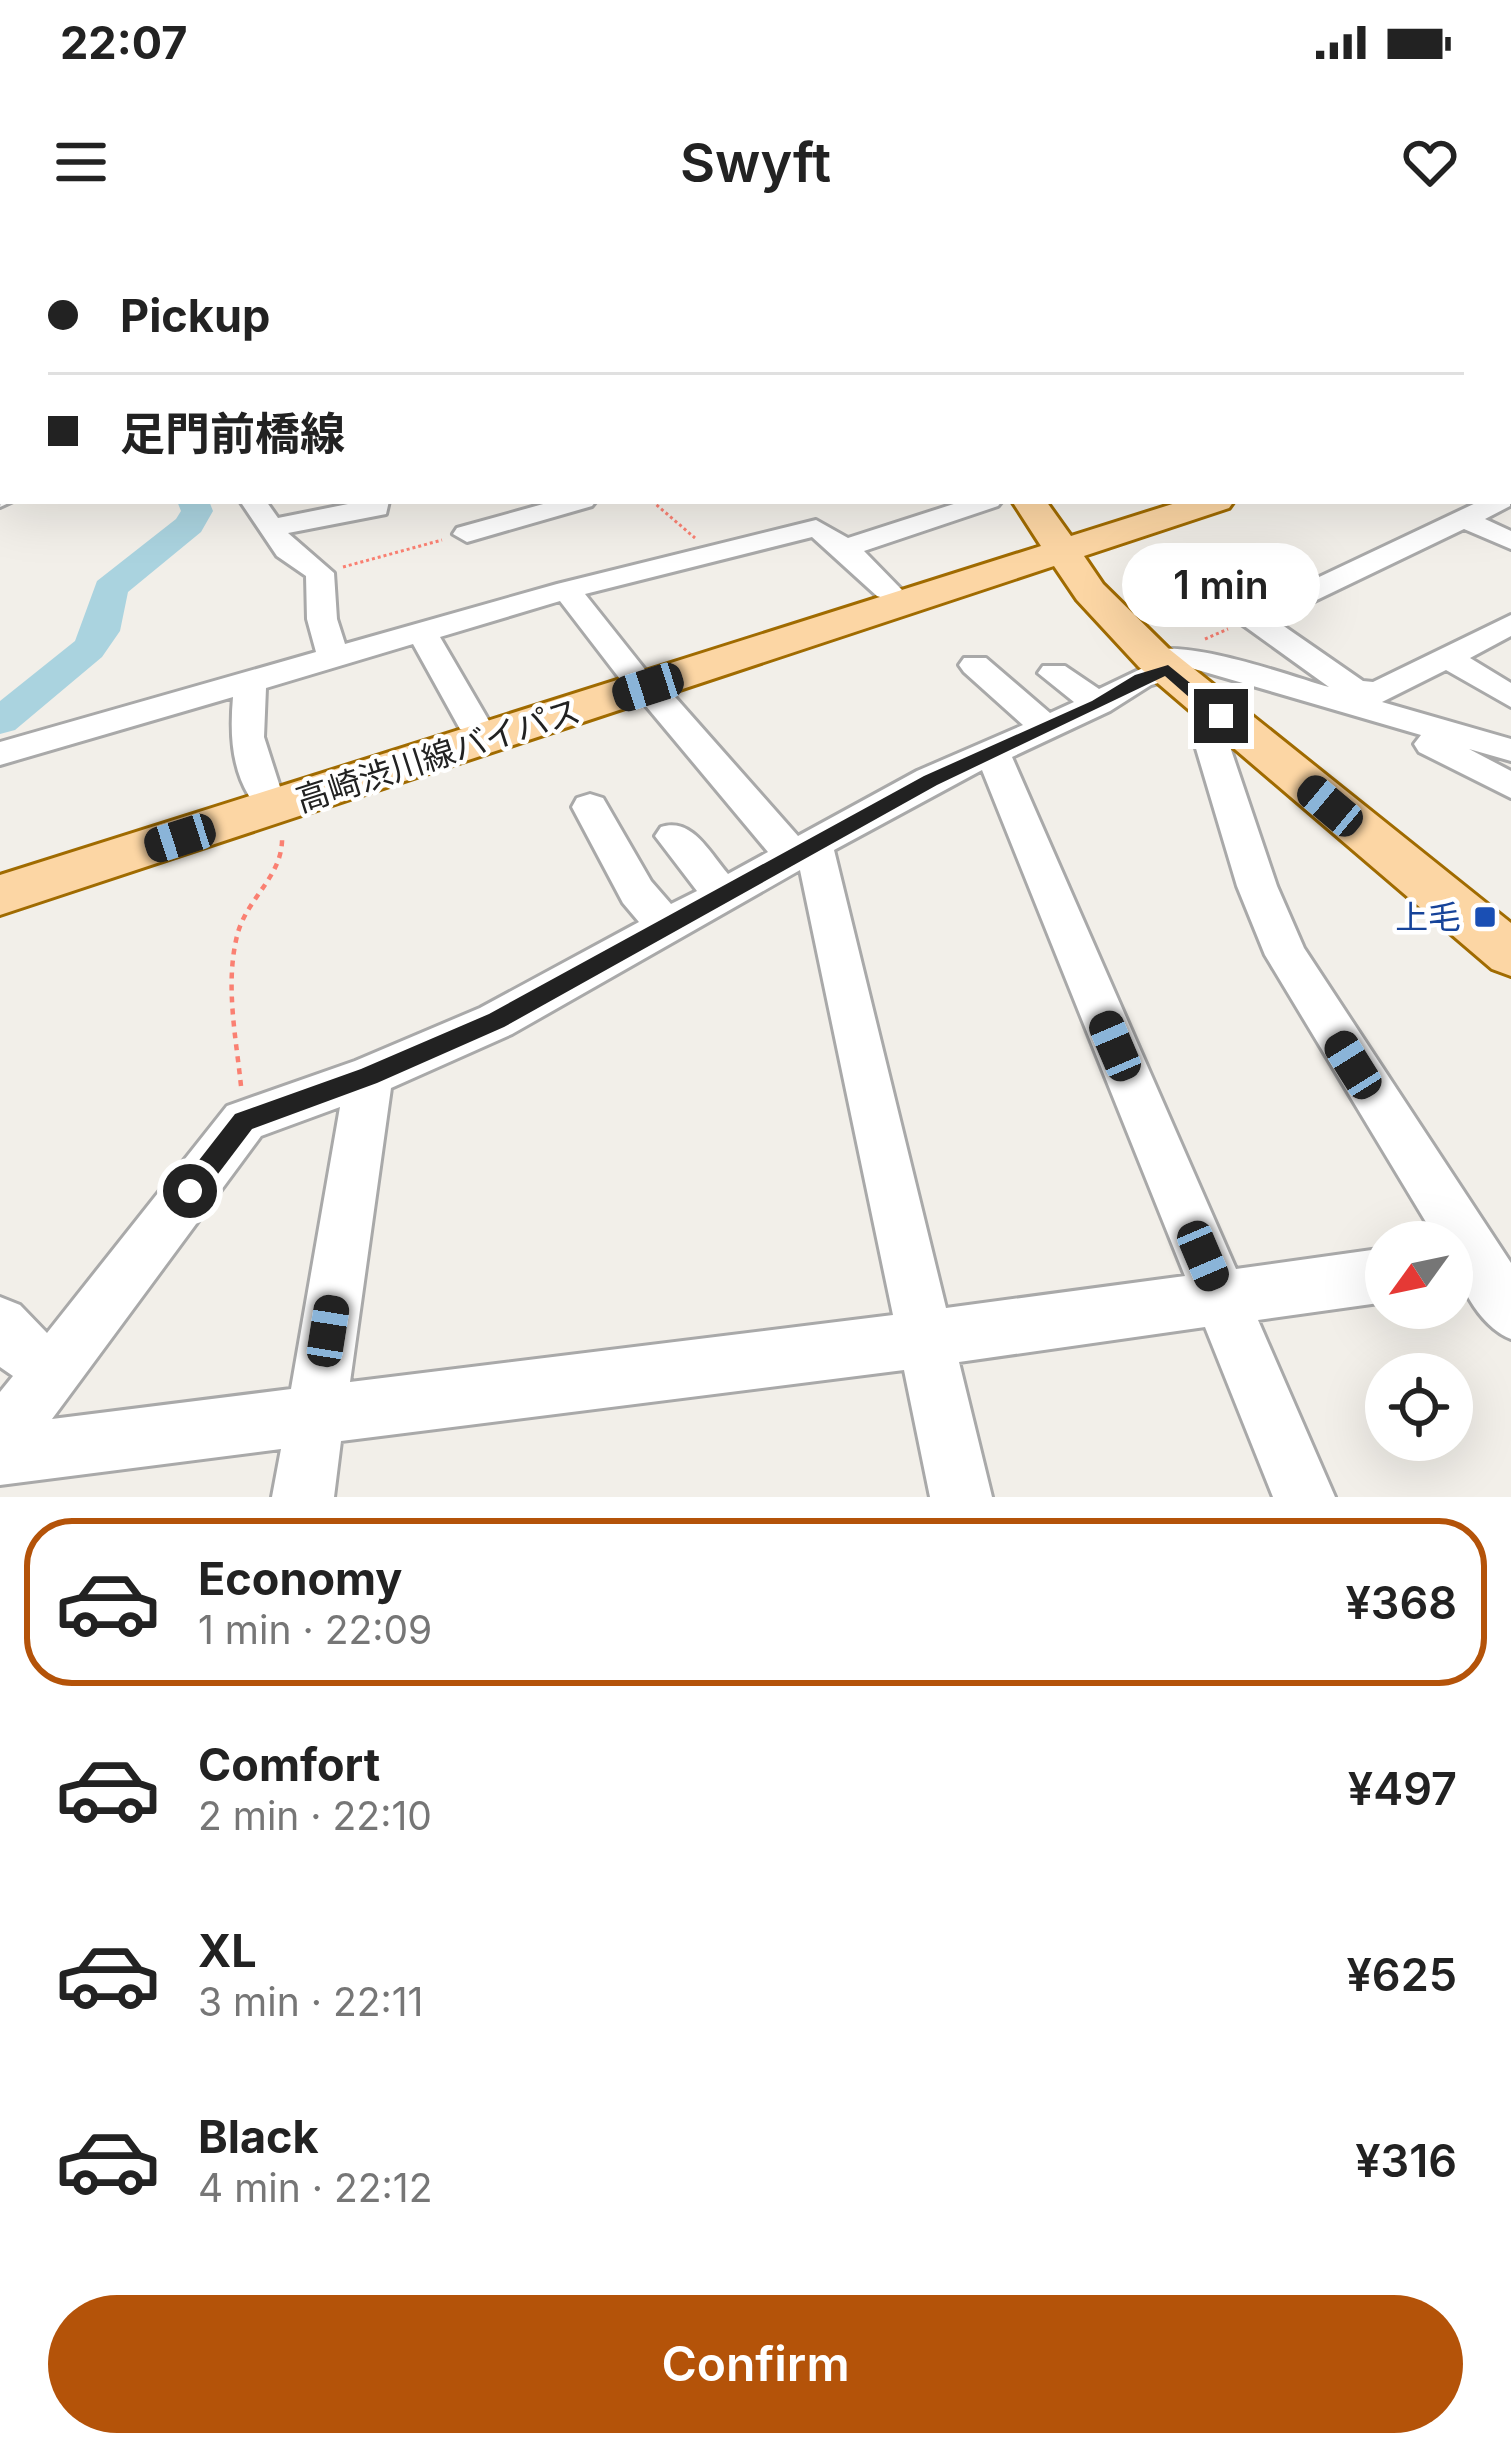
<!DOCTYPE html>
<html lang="en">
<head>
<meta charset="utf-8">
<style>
	:root { --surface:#fff; --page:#f2f2f2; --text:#222; --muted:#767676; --line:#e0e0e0; --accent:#b45309 }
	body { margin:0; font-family:Inter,"Noto Sans JP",sans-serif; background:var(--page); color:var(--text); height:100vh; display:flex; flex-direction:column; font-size:45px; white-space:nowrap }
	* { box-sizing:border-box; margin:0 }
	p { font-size:39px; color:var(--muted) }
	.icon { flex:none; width:66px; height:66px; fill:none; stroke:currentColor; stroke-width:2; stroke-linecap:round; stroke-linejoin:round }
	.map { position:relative; height:1257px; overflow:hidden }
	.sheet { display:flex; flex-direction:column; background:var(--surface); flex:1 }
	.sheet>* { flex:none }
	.top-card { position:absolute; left:0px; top:0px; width:1512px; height:264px; box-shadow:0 12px 48px #0002; display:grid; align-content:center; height:264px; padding:0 48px; background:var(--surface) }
	.needle { width:78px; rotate:237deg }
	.tools { position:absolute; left:1365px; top:981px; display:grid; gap:24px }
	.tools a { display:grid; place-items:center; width:108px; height:108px; border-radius:50%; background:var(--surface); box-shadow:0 12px 48px #0002; font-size:60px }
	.end { position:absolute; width:54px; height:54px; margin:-27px; border:15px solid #222; background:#fff; box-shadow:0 0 0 6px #fff }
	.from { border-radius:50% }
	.bubble { position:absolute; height:84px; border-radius:42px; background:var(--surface); box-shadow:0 12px 48px #0002; font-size:39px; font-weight:600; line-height:84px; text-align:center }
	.car { position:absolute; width:36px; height:72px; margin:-36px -18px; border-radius:15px; box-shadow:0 0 9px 3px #0007; background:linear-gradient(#222 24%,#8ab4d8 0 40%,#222 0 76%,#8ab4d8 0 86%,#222 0) }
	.top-card b { display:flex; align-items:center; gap:42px; height:114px; font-size:45px }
	.top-card b+b { border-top:3px solid var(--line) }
	.top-card i { width:30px; height:30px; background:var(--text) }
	ul { padding:21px 0 0; list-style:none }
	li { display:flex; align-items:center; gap:36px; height:168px; margin:0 24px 18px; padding:0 24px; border:6px solid transparent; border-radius:48px }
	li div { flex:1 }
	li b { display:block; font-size:45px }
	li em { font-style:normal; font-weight:600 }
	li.current { border-color:var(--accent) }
	li>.icon { width:108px; height:108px; stroke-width:1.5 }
	.primary-button { display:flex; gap:24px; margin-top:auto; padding:24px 48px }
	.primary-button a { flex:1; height:138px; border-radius:72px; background:var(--accent); color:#fff; font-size:48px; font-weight:600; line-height:138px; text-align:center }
	.status { display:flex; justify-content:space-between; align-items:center; height:84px; padding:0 60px; background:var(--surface); direction:ltr }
	.status svg { height:33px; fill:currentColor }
	header { display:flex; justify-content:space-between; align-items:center; height:156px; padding:0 48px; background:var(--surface); font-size:54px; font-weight:600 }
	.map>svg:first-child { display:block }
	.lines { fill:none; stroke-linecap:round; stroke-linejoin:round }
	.river { fill:#aad3df; fill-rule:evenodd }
	.minor-casing { stroke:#a9a9a9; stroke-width:6 }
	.major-casing { stroke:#a06b00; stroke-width:6 }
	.path-far1 { stroke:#fa8072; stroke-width:3; stroke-dasharray:3 3; stroke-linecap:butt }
	.path { stroke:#fa8072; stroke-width:4.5; stroke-dasharray:6 6; stroke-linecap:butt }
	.minor { fill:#fff; fill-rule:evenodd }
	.major { fill:#fcd6a4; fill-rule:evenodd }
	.route { fill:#222 }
	.transit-dot { fill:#1a4fb4; stroke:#fff; stroke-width:4.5 }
	.labels { text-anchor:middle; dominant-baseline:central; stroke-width:9; stroke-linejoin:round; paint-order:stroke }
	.street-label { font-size:33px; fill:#222; stroke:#fff }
	.transit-label { font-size:33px; fill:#164399; stroke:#fff; text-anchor:end }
</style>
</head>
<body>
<div class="status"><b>22:07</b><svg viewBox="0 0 49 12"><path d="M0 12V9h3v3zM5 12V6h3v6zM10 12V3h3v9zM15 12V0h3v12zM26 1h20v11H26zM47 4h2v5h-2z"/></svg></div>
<header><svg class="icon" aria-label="menu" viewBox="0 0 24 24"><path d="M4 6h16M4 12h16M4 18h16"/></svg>Swyft<svg class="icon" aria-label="heart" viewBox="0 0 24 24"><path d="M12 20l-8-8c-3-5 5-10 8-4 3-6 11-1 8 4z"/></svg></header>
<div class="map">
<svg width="1511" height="1257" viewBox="0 0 1511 1257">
	<rect width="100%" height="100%" fill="#f2efe9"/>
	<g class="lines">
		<path class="river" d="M 590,0 L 614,0 L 616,3 L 592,3 Z
			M 177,261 L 209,261 L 213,271 L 201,292 L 128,352 L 120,391 L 102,417 L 15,490 L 0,494 L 0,461 L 75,401 L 97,341 L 176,279 L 181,271 Z"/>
		<defs>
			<path id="minor" d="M 324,0 L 340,0 L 342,3 L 326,3 Z
				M 447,0 L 464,0 L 466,3 L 449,3 Z
				M 1509,47 L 1511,47 L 1511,59 L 1509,59 Z
				M 3,74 L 3,86 L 0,87 L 0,75 Z
				M 0,213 L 3,213 L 0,228 Z
				M 3,249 L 3,261 L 13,261 L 0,267 Z
				M 1510,256 L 1510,266 L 1485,279 L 1511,291 L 1511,309 L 1464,289 L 1275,380 L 1363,441 L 1373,442 L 1511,375 L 1511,396 L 1470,418 L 1511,443 L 1511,467 L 1446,430 L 1382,462 L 1511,499 L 1511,521 L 1469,509 L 1511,531 L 1511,558 L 1419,512 L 1414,504 L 1421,495 L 1191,428 L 1183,428 L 1179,437 L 1151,445 L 1110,471 L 1012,517 L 1236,1029 L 1386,1008 L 1386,1062 L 1258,1080 L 1335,1257 L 1273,1257 L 1205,1087 L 959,1122 L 992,1257 L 930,1257 L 904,1130 L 341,1201 L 334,1257 L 272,1257 L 281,1209 L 0,1245 L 0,1152 L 13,1136 L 0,1127 L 0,1057 L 20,1065 L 47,1093 L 227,866 L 355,821 L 480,768 L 639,682 L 623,663 L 572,567 L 577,558 L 590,554 L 603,558 L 651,641 L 671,664 L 697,651 L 655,596 L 661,587 C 692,577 709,612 728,634 L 768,612 L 636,454 L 632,447 L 636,440 L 620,439 L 560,361 L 440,397 L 489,481 L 484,489 L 460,489 L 413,404 L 266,448 L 264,497 L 280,547 L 275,556 L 249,556 C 231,526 230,491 233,457 L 0,525 L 0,502 L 316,412 L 307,379 L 306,336 L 277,316 L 240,261 L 266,261 L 278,278 L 363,261 L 389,261 L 386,274 L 288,293 L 334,333 L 337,379 L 345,404 L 557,344 L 816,280 L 848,298 L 963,261 L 1002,261 L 998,266 L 864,311 L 902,350 L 887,359 L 877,356 L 812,297 L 585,354 L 647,432 L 643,438 L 660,440 L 798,596 L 917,531 L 1023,485 L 964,432 L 959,425 L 964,418 L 986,418 L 1050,473 L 1074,462 L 1038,433 L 1043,426 L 1065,426 L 1099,449 L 1147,426 L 1138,418 C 1163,389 1293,437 1329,447 L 1243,385 L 1239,379 L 1243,373 L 1480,261 L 1509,261 ZM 982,530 L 1185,1036 L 946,1068 L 834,610 ZM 800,630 L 893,1075 L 350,1142 L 391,848 L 512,794 ZM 340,867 L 291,1149 L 52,1179 L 261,896 Z
				M 554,261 L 596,261 L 592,266 L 467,302 L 453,294 L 457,288 Z
				M 1221,466 L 1233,470 L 1238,477 L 1226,495 L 1277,646 L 1304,708 L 1511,1023 L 1511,1099 C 1478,1086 1452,1037 1452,1002 L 1438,1002 L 1265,715 L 1237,646 L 1192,495 L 1209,470 Z"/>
			<path id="major" d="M 872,0 L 894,0 L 895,3 L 873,3 Z
				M 1511,144 L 1511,162 L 1509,163 L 1509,145 Z
				M 1012,261 L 1046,261 L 1071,296 L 1182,261 L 1234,261 L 1229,268 L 1084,316 L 1103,344 L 1169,409 L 1511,683 L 1511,736 L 1492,729 L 1139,427 L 1077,360 L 1054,326 L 0,675 L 0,635 L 1041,306 Z"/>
		</defs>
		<use href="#minor" class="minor-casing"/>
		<use href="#major" class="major-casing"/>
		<path class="path-far1" d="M 625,0 L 631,3
			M 1072,0 L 1079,3
			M 745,3 L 753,0
			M 652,261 L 695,298
			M 343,327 L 442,300
			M 1205,399 L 1228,389"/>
		<path class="path" d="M 241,846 C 236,797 225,745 237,696 C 246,658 284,636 282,596"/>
		<use href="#minor" class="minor"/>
		<use href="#major" class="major"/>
	</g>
	<path class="route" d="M 1168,425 L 1227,473 L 1227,480 L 1215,480 L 1165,436 L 937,545 L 504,787 L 377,843 L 252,889 L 199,959 L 182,959 L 178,951 L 182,942 L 235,874 L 361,829 L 489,774 L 924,536 L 1092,461 L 1135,435 Z"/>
	<rect class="transit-dot" x="1473" y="665" width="24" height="24" rx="6"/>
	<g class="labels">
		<g class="street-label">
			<text transform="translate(438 515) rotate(-18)">高崎渋川線バイパス</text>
		</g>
		<g class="transit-label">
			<text x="1461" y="677">上毛</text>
		</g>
	</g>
</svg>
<div class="tools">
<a><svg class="needle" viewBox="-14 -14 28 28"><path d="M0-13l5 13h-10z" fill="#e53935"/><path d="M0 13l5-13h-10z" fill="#767676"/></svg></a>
<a><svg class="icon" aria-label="locate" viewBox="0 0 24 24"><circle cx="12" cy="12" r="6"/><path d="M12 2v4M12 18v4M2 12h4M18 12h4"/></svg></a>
</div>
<i class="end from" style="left:190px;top:951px"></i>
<i class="end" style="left:1221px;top:476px"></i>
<div class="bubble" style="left:1122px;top:303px;width:198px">1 min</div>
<i class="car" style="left:648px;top:447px;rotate:252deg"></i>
<i class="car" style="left:1330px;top:566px;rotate:310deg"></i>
<i class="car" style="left:180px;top:598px;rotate:252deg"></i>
<i class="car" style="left:1115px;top:806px;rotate:337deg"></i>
<i class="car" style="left:1353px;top:825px;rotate:328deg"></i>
<i class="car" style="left:1203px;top:1016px;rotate:157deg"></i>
<i class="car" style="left:328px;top:1091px;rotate:9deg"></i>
<div class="top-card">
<b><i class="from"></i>Pickup</b>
<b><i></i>足門前橋線</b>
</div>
</div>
<section class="sheet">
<ul>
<li class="current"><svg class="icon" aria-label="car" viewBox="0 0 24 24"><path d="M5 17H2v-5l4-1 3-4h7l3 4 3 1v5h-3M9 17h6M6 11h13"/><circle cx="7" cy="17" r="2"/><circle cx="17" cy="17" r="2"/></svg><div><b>Economy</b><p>1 min · 22:09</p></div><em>¥368</em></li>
<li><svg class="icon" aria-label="car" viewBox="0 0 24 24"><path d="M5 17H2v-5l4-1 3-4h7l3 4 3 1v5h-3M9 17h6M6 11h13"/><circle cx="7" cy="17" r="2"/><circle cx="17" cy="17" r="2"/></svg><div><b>Comfort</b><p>2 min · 22:10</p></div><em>¥497</em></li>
<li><svg class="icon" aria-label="car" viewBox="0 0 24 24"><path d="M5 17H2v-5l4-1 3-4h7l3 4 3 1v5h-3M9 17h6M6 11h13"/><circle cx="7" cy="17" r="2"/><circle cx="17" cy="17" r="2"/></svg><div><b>XL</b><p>3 min · 22:11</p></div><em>¥625</em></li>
<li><svg class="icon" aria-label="car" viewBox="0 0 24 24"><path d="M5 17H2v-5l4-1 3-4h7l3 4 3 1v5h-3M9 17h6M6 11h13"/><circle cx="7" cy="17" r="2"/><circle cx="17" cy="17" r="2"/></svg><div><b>Black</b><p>4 min · 22:12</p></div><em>¥316</em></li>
</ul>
<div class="primary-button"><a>Confirm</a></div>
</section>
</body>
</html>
